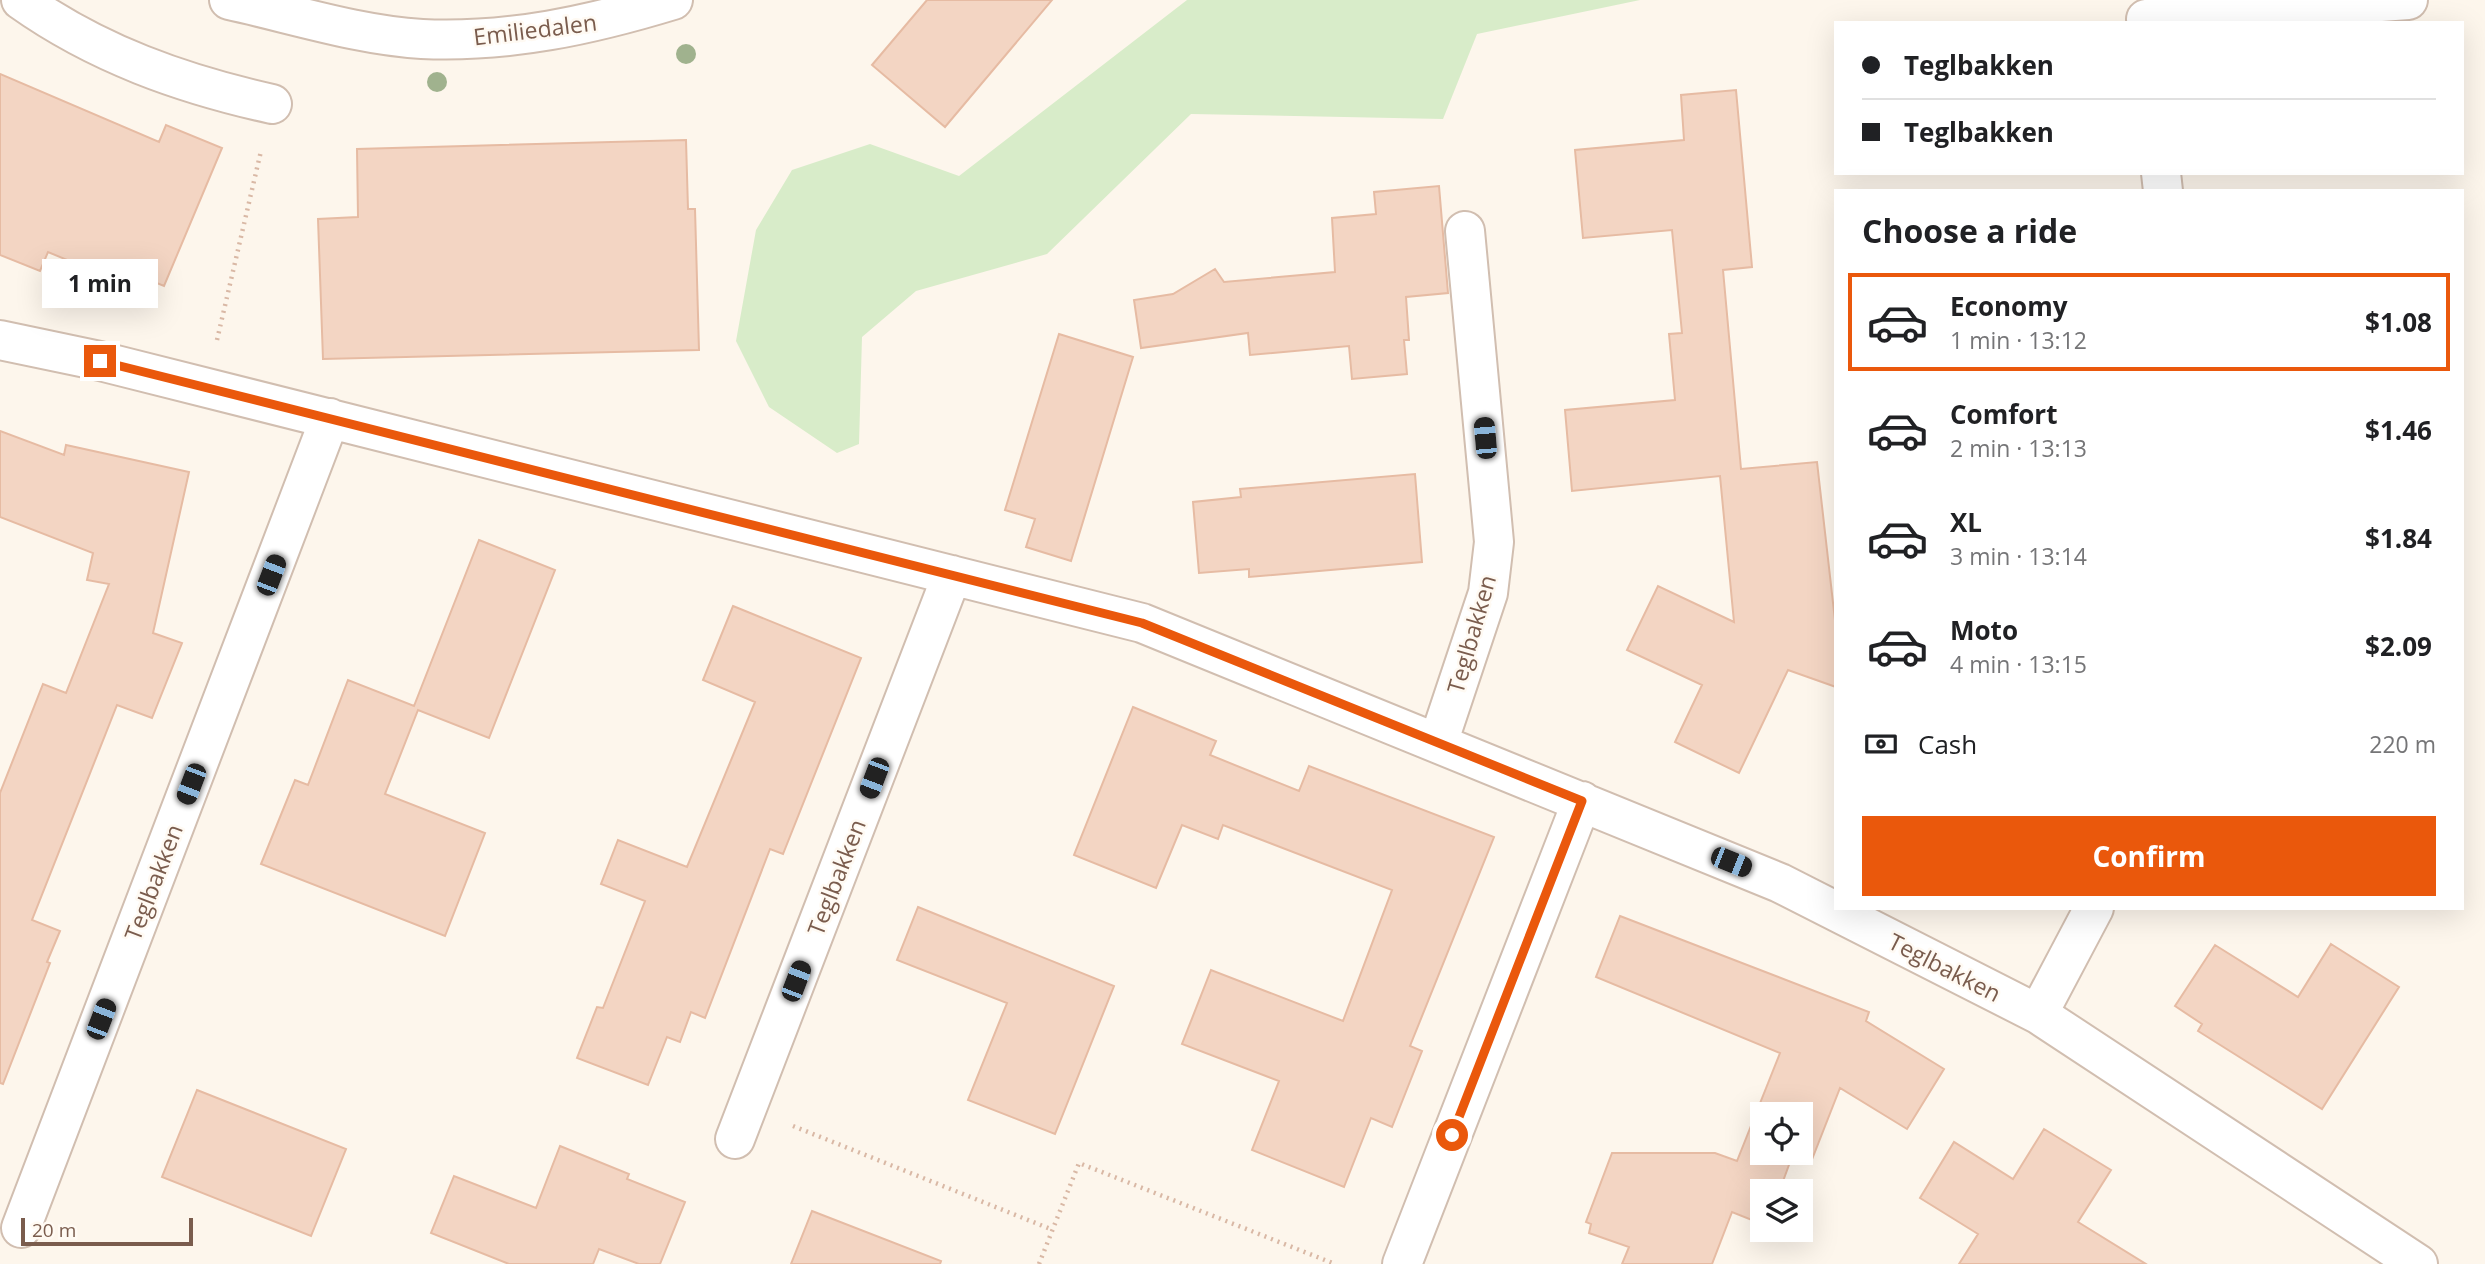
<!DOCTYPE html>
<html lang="en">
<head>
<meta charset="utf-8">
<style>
	:root { --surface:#fff; --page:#f6f6f6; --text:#202124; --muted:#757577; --line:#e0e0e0; --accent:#ea580c }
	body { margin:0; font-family:"Open Sans",sans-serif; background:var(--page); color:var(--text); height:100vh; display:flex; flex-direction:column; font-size:26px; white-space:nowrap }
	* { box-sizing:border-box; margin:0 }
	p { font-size:23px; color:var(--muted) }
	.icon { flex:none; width:38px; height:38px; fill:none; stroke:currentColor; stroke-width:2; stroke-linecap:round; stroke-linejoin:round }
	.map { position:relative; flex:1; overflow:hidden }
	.details { position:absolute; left:1834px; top:189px; width:630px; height:721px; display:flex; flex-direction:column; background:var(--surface); border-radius:0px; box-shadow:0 7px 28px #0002 }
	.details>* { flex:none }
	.hud { position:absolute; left:1834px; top:21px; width:630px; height:154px; border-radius:0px; box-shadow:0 7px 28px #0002; display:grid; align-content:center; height:154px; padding:0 28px; background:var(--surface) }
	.fabs { position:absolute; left:1750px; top:1102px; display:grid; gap:14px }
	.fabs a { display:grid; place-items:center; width:63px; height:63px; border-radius:0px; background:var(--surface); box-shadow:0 7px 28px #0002; font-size:35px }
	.scale { position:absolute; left:21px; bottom:18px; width:172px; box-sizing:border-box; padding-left:7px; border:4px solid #7a5c4d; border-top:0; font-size:19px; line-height:24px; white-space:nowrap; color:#7a5c4d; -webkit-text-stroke:5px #fffaf3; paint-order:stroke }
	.end { position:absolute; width:32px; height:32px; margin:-16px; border:9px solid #ea580c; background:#fff; box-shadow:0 0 0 4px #fff }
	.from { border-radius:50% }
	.bubble { position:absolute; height:49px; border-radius:0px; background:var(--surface); box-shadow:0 7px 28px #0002; font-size:23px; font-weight:700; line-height:49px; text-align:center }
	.car { position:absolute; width:21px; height:42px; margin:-21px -10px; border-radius:9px; box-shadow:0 0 5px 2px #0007; background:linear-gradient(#222 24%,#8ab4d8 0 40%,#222 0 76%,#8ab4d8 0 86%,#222 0) }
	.hud b { display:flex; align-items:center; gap:24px; height:66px; font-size:26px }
	.hud b+b { border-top:2px solid var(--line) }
	.hud i { width:18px; height:18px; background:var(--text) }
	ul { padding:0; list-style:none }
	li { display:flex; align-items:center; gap:21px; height:98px; margin:0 14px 10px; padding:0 14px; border:4px solid transparent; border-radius:0px }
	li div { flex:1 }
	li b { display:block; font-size:26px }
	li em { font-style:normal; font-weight:700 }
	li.selected { border-color:var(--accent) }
	li>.icon { width:63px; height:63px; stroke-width:1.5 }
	h2 { padding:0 28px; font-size:32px; line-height:84px }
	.pay { display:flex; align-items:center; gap:18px; height:77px; padding:0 28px; font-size:26px }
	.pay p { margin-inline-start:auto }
	.button { display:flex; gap:14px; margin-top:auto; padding:14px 28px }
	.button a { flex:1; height:80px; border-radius:0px; background:var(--accent); color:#fff; font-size:28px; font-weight:700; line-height:80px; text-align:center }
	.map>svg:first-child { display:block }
	.green { fill:#d8ecc9 }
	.building { fill:#f3d5c3; stroke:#e6bba3; stroke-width:2; fill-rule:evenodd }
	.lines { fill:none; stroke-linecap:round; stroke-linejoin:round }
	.minor-casing { stroke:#d1beb0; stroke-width:42 }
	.path { stroke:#d9b8a5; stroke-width:4.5; stroke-dasharray:2 5; stroke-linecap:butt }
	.minor { stroke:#fff; stroke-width:38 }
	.tree { fill:#a0b28e }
	.route { stroke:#ea580c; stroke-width:9 }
	.labels { text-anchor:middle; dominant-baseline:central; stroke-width:5; stroke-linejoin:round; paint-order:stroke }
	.street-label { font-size:23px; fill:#7a5c4d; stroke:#fffaf3 }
</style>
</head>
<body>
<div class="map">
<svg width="2485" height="1264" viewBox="0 0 2485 1264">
	<rect width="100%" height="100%" fill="#fdf6ec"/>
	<path class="green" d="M 1187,0 L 1640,0 L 1477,34 L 1443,119 L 1191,114 L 1047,254 L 916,291 L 862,337 L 859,444 L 837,453 L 769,407 L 736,341 L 756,230 L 792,170 L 870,144 L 959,176 Z"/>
	<path class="building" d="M 927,0 L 1052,0 L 945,127 L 872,65 Z
		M 0,74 L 159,142 L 166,125 L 222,148 L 164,286 L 108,263 L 103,275 L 48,252 L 40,271 L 0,255 Z
		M 1736,90 L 1752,267 L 1723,270 L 1741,469 L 1817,462 L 1836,629 L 1836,687 L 1788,670 L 1739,773 L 1675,742 L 1702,685 L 1627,650 L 1658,586 L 1734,622 L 1720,476 L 1572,491 L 1565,410 L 1675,400 L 1669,334 L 1682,333 L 1672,230 L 1583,238 L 1575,150 L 1684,140 L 1681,95 Z
		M 686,140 L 688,209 L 695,209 L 699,350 L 323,359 L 318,219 L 358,217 L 357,149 Z
		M 1439,186 L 1448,293 L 1406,297 L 1409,340 L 1404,340 L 1407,374 L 1352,379 L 1349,346 L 1250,355 L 1248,333 L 1141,348 L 1134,300 L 1173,294 L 1215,269 L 1224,282 L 1335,272 L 1332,218 L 1376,214 L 1374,192 Z
		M 1059,334 L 1133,357 L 1071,561 L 1026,547 L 1035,519 L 1005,510 Z
		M 0,431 L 64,455 L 66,445 L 189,472 L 153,633 L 182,643 L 152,718 L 117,705 L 32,920 L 60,931 L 47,962 L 50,963 L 3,1084 L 0,1083 L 0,793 L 43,684 L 66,693 L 109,584 L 87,580 L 93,553 L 0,517 Z
		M 1415,474 L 1422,562 L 1249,577 L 1249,569 L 1199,573 L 1193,502 L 1241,497 L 1240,489 Z
		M 479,540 L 555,570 L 489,738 L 418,710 L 385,794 L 485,833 L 445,936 L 261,864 L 295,780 L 308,785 L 348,680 L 414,706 Z
		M 733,606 L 861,658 L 783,854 L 770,849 L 705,1018 L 691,1012 L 680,1042 L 667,1037 L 648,1085 L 577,1058 L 597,1007 L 603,1008 L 645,901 L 601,884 L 618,840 L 687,867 L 755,702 L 703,680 Z
		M 1133,707 L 1216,741 L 1210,755 L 1299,791 L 1309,766 L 1494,837 L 1410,1046 L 1422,1051 L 1392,1127 L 1371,1118 L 1344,1187 L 1252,1150 L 1279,1081 L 1182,1044 L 1211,970 L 1343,1021 L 1392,890 L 1223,825 L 1218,839 L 1182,825 L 1156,888 L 1074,855 Z
		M 918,907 L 1114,986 L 1055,1134 L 968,1100 L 1007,1003 L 897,960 Z
		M 1620,916 L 1869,1012 L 1866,1021 L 1944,1069 L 1907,1129 L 1840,1088 L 1811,1162 L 1793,1154 L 1779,1192 L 1762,1192 L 1762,1224 L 1732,1212 L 1712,1264 L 1622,1264 L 1629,1247 L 1589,1233 L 1591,1224 L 1586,1222 L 1612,1153 L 1715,1153 L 1737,1161 L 1780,1053 L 1596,977 ZM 1762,1115 L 1801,1115 L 1801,1153 L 1762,1153 Z
		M 2331,944 L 2399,987 L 2322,1109 L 2198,1031 L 2202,1024 L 2175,1006 L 2215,945 L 2298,997 Z
		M 197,1090 L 346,1149 L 311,1236 L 162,1177 Z
		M 2044,1129 L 2111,1170 L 2078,1222 L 2146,1264 L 1959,1264 L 1978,1234 L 1920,1198 L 1954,1142 L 2013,1179 Z
		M 560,1146 L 629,1174 L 627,1179 L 685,1202 L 660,1264 L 639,1264 L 599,1249 L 593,1264 L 509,1264 L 431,1233 L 454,1176 L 536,1208 Z
		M 812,1211 L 941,1261 L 940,1264 L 791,1264 Z"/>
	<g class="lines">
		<defs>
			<path id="minor" d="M 21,0 C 97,54 182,84 272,104
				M 229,0 C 293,14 357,35 422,39 C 509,43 591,25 673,0
				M 2146,19 L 2408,0
				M 2161,173 L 2163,191
				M 0,340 L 100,361 L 1142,623 L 1780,883 L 2038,1014 L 2418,1264
				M 1438,743 L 1488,593 L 1494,542 L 1465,231
				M 2038,1014 L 2094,908
				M 735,1139 L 952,575
				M 21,1228 L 330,418
				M 1402,1264 L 1582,801"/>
		</defs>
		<use href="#minor" class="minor-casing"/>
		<path class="path" d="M 217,340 L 261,151
			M 793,1126 L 1053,1230
			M 1039,1264 L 1079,1163 L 1335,1264"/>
		<use href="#minor" class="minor"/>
	</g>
	<g class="tree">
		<circle cx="686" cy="54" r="10"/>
		<circle cx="437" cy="82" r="10"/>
	</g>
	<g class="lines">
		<path class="route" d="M 100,361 L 1142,623 L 1582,801 L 1452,1135"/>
	</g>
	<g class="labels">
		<g class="street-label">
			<text transform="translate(535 29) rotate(-7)">Emiliedalen</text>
			<text transform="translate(1471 634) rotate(-74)">Teglbakken</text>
			<text transform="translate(836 877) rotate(-69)">Teglbakken</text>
			<text transform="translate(153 882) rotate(-69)">Teglbakken</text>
			<text transform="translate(1945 967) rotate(27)">Teglbakken</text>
		</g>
	</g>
</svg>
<div class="fabs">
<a><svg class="icon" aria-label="locate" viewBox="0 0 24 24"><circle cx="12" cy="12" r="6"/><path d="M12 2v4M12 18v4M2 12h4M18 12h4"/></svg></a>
<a><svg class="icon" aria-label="layers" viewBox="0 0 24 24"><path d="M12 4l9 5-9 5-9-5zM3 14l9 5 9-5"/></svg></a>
</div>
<div class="scale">20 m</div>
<i class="end from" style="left:1452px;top:1135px"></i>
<i class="end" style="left:100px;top:361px"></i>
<div class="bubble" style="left:42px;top:259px;width:116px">1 min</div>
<i class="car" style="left:1485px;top:438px;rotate:355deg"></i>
<i class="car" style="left:271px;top:575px;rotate:21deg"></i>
<i class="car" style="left:874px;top:778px;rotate:201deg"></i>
<i class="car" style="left:191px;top:784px;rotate:201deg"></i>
<i class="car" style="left:1731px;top:862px;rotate:112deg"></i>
<i class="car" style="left:796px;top:981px;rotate:21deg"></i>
<i class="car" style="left:101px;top:1019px;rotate:21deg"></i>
<div class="hud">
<b><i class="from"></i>Teglbakken</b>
<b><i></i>Teglbakken</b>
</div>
<section class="details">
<h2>Choose a ride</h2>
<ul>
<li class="selected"><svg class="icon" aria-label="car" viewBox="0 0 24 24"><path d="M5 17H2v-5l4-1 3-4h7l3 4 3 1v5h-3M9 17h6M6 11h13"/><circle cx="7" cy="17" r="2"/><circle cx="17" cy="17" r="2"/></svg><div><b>Economy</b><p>1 min · 13:12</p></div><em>$1.08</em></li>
<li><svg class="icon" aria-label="car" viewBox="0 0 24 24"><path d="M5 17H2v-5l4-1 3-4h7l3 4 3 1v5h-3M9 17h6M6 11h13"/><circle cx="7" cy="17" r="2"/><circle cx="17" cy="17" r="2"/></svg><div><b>Comfort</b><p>2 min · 13:13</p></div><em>$1.46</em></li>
<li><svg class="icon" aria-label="car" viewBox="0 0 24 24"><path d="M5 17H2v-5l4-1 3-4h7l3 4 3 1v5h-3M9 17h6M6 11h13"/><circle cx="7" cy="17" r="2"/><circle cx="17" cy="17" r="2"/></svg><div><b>XL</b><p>3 min · 13:14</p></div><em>$1.84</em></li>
<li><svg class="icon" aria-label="car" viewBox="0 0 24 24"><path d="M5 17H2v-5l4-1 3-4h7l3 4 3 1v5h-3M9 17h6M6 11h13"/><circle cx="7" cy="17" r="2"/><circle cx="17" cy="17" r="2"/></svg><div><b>Moto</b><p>4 min · 13:15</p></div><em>$2.09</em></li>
</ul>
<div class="pay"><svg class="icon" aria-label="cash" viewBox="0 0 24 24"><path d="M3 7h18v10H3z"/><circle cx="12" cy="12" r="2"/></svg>Cash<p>220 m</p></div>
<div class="button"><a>Confirm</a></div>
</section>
</div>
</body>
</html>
